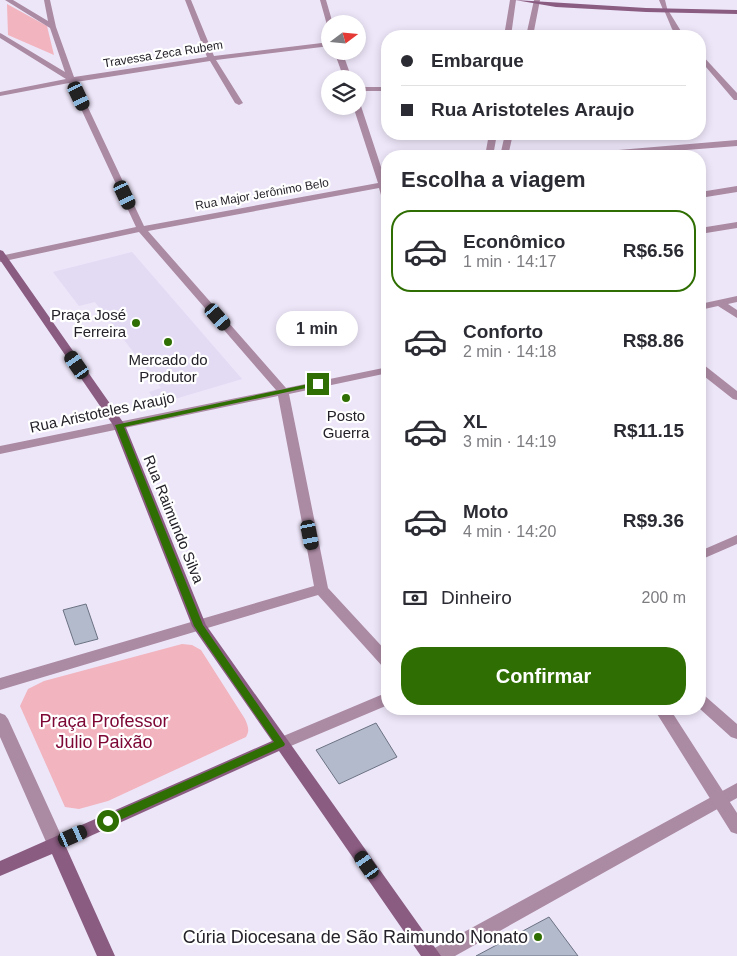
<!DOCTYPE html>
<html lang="pt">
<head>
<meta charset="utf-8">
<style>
	:root { --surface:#fff; --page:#f2f2f3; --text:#2b2b33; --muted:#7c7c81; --line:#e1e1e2; --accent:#2f6e02 }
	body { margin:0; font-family:Arial,sans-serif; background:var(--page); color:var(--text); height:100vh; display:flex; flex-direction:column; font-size:19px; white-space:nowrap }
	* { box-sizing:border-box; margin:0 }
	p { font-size:16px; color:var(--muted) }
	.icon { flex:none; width:28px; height:28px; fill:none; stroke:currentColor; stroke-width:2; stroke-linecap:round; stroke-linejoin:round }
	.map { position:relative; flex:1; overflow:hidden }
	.drawer { position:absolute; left:381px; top:150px; width:325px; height:565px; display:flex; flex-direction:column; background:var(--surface); border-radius:20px; box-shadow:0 2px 8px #0003 }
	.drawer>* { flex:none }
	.banner { position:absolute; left:381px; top:30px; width:325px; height:110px; border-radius:20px; box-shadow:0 2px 8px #0003; display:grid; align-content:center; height:110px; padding:0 20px; background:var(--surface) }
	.needle { width:32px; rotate:74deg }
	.tools { position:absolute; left:321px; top:15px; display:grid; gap:10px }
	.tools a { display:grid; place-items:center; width:45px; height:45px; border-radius:50%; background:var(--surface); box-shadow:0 2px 8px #0003; font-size:25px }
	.end { position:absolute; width:22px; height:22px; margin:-11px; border:6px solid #2f6e02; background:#fff; box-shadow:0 0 0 2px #fff }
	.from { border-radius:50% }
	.bubble { position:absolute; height:35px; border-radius:18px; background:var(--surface); box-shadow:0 2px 8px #0003; font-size:16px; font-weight:700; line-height:35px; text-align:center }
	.car { position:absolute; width:15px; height:30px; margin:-15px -8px; border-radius:6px; box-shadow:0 0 4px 1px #0007; background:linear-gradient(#222 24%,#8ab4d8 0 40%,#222 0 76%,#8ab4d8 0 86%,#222 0) }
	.banner b { display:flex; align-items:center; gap:18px; height:48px; font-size:19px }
	.banner b+b { border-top:1px solid var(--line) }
	.banner i { width:12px; height:12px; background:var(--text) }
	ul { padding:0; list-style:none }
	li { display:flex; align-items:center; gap:15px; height:82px; margin:0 10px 8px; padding:0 10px; border:2px solid transparent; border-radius:20px }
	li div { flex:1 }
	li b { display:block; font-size:19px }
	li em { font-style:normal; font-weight:700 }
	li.active { border-color:var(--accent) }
	li>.icon { width:45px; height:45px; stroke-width:1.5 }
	h2 { padding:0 20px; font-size:22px; line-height:60px }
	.pay { display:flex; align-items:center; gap:12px; height:55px; padding:0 20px; font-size:19px }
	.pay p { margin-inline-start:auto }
	.cta { display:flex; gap:10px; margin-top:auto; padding:10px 20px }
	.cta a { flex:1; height:58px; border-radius:20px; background:var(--accent); color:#fff; font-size:20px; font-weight:700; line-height:58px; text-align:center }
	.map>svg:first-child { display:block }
	.built { fill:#e3daf4 }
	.green { fill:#f2b4be }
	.building { fill:#b2bacc; stroke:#6b7282 }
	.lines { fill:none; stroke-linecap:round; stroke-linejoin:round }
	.service { fill:#ab8aa3; fill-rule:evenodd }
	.minor { fill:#ab8aa3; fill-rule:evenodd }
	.tertiary { fill:#ab8aa3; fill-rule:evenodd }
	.secondary { fill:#8a5c81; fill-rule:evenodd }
	.route { fill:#2f6e02 }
	.poi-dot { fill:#2f6e02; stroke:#fff; stroke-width:2 }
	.labels { text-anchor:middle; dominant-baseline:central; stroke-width:4.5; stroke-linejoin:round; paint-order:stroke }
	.far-street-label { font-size:12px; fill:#252229; stroke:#fff }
	.poi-label { font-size:15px; fill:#252229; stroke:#fff }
	.street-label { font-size:15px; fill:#252229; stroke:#fff }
	.near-park-label { font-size:18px; fill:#7c0634; stroke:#fff }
	.near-poi-label { font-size:18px; fill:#252229; stroke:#fff; text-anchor:end }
</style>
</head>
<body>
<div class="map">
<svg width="737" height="956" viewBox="0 0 737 956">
	<rect width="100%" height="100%" fill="#ede6f9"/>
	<path class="built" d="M 132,252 L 242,379 L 158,404 L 149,392 L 161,388 L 95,302 L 79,306 L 53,272 Z"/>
	<path class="green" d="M 7,4 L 47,26 L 54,55 L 8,35 Z
		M 182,644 L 192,645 L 201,650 L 245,719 C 248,726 250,730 246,737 L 108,801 L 79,809 L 65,807 L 20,706 L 28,689 L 44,681 Z"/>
	<path class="building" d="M 86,604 L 98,639 L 75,645 L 63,610 Z
		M 376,723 L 397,757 L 339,784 L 316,750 Z
		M 549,917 L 578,956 L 476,956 Z"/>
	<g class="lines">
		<path class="service" d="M 358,87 L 388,87 L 388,91 L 358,91 Z"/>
		<path class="minor" d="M 5,0 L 13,0 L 48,21 L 44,0 L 50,0 L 56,27 L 74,77 L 207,57 L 185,0 L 191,0 L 214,56 L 330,42 L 330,46 L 216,60 L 243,103 L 239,105 L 235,103 L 210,61 L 76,82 L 144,226 L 378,183 L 353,106 L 358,106 L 358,104 L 361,106 L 386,182 L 388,181 L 388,205 L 383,202 L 379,188 L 148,231 L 286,388 L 388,367 L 388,373 L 289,394 L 328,588 L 388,653 L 388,668 L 383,667 L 318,595 L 0,690 L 0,678 L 314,586 L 278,396 L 0,454 L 0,446 L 276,390 L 139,232 L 0,262 L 0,256 L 136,227 L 69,83 L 0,96 L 0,92 L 66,79 L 0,38 L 0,33 L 2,34 L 65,72 L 50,28 Z
			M 320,0 L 326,0 L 333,24 L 330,24 L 330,27 L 327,25 Z
			M 510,0 L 516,0 L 511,36 L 504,36 Z
			M 534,0 L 540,0 L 533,36 L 526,36 Z
			M 659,0 L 665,0 L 668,12 L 664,12 Z
			M 334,51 L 342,51 L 352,79 L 344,79 Z
			M 489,134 L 497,134 L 493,156 L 485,156 Z
			M 505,134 L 513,134 L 508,156 L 500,156 Z
			M 737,140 L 737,146 L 610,156 L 579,156 L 583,153 Z
			M 737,186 L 737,192 L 700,198 L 700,192 Z
			M 737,222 L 737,228 L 700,234 L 700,228 Z
			M 737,296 L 737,302 L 728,304 L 737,310 L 737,318 L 718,306 L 700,310 L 700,304 Z
			M 700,364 L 704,365 L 737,391 L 737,400 L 733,399 L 700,373 Z
			M 700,694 L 705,696 L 737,724 L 737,739 L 731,737 L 700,709 Z
			M 0,713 L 5,715 L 8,719 L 65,844 L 62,849 L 56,851 L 50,849 L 47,844 L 0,737 Z
			M 737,783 L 737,798 L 455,956 L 429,956 L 431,950 Z"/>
		<path class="tertiary" d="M 664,10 L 668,10 L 684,36 L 677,36 L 672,29 Z
			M 700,53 L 737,93 L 737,100 L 734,100 L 700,60 Z
			M 737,535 L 737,544 L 700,560 L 700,551 Z
			M 388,692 L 388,705 L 286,748 L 280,750 L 274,748 L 272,744 L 274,740 Z
			M 654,709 L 670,709 L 737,813 L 737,834 L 731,832 Z"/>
		<path class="secondary" d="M 515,0 L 646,8 L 737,10 L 737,14 L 646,12 L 556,7 Z
			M 0,250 L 3,251 L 125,425 L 206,625 L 441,956 L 421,956 L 279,751 L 66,847 L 115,956 L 97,956 L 52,854 L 0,876 L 0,861 L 272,741 L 192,626 L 113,425 L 0,260 Z"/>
	</g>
	<path class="route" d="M 318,382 L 321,384 L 320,385 L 124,427 L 203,625 L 285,744 L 284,746 L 111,824 L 104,824 L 102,821 L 104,817 L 274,742 L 194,626 L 115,425 Z"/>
	<g class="poi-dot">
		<circle cx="136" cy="323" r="5"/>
		<circle cx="168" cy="342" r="5"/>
		<circle cx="346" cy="398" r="5"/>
		<circle cx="538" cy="937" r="5"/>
	</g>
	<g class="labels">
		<g class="far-street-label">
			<text transform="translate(163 54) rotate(-9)">Travessa Zeca Rubem</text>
			<text transform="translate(262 194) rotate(-10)">Rua Major Jerônimo Belo</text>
		</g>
		<g class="poi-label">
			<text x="126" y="314" text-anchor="end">Praça José<tspan x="126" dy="17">Ferreira</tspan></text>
			<text x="168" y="359">Mercado do<tspan x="168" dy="17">Produtor</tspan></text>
			<text x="346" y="415">Posto<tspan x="346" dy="17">Guerra</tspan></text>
		</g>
		<g class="street-label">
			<text transform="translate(102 412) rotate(-12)">Rua Aristoteles Araujo</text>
			<text transform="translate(174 519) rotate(68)">Rua Raimundo Silva</text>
		</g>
		<g class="near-park-label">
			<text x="104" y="721">Praça Professor<tspan x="104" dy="21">Julio Paixão</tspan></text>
		</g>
		<g class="near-poi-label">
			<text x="528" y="937">Cúria Diocesana de São Raimundo Nonato</text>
		</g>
	</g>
</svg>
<div class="tools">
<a><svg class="needle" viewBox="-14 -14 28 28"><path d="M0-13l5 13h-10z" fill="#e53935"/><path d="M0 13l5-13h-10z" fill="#7c7c81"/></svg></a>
<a><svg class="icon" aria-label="layers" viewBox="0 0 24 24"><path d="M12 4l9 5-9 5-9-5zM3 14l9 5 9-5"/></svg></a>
</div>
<i class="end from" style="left:108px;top:821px"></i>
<i class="end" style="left:318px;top:384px"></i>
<div class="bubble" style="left:276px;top:311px;width:82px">1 min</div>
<i class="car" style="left:79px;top:96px;rotate:155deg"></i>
<i class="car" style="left:125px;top:195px;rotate:155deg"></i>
<i class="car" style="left:218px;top:317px;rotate:139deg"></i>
<i class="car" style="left:77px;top:365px;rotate:325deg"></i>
<i class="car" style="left:310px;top:535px;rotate:169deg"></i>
<i class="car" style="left:73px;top:836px;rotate:66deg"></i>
<i class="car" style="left:367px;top:865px;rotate:325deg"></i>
<div class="banner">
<b><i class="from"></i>Embarque</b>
<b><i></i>Rua Aristoteles Araujo</b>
</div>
<section class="drawer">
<h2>Escolha a viagem</h2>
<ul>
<li class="active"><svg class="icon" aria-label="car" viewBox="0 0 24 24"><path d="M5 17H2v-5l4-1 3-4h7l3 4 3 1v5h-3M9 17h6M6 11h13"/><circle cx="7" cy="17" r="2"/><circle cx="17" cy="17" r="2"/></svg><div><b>Econômico</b><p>1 min · 14:17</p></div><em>R$6.56</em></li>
<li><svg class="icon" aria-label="car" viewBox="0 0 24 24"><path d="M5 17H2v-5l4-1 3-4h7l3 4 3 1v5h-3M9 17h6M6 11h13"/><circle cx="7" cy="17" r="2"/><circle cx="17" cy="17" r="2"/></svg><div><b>Conforto</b><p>2 min · 14:18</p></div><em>R$8.86</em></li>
<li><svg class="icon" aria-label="car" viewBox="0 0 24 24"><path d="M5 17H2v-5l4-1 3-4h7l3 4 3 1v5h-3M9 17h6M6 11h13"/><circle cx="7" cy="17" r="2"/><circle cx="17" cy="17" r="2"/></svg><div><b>XL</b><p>3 min · 14:19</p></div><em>R$11.15</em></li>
<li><svg class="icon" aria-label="car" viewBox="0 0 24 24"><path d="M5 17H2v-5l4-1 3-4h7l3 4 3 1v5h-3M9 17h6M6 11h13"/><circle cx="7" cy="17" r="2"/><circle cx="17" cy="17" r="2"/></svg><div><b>Moto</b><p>4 min · 14:20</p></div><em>R$9.36</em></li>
</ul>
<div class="pay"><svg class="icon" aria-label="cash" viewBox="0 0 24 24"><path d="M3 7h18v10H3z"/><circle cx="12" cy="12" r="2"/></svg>Dinheiro<p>200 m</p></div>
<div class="cta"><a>Confirmar</a></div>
</section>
</div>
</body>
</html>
